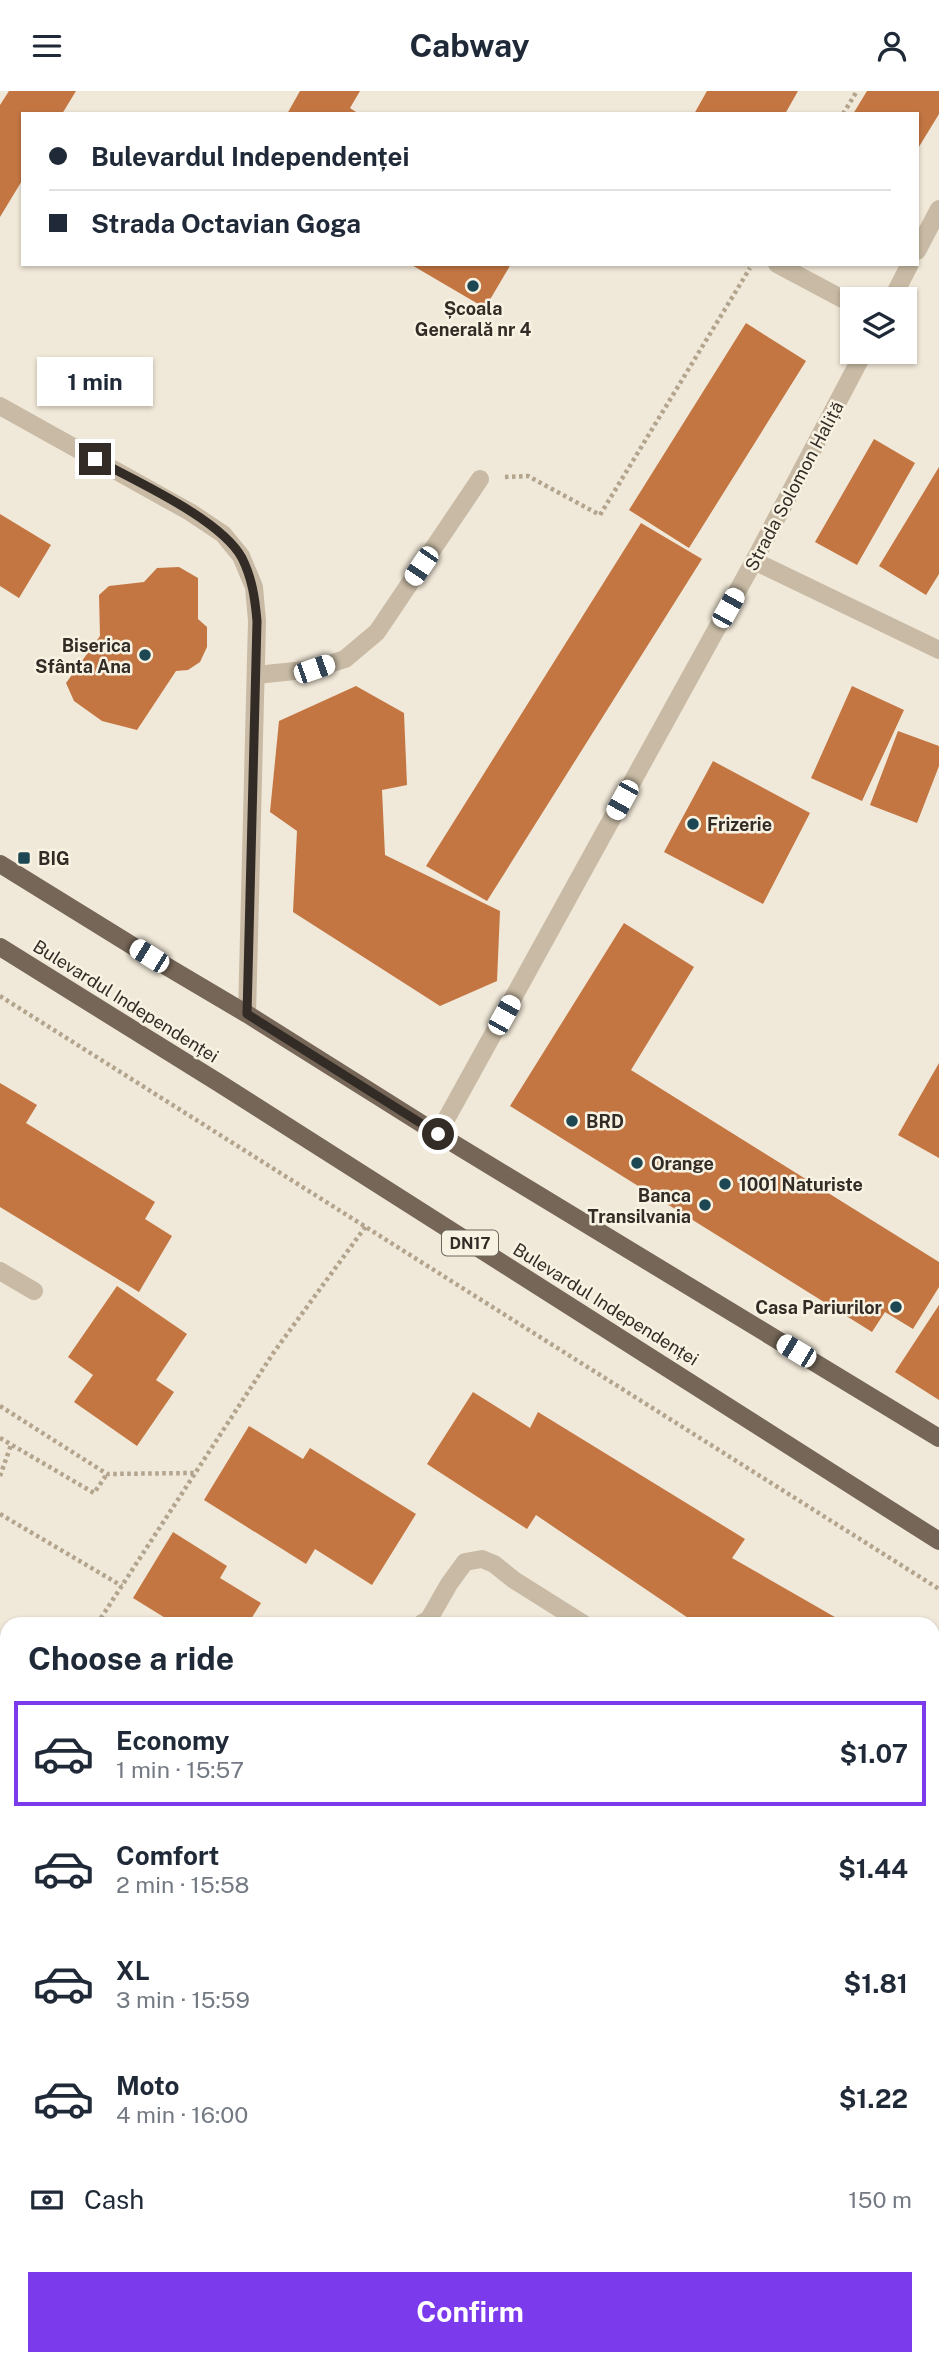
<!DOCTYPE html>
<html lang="en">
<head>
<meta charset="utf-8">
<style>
	:root { --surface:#fff; --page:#f2f2f3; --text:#1f2937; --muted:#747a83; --line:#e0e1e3; --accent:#7c3aed }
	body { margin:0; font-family:"Public Sans",sans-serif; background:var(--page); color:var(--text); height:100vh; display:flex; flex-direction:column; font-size:26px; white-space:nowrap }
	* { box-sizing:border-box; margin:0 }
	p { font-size:23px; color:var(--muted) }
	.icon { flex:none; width:38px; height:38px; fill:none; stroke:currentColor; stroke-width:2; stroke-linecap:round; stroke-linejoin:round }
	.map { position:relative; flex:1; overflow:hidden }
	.drawer { position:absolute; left:0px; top:1526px; width:940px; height:749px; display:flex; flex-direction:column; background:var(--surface); border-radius:21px 21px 0 0; box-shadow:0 2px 5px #0004 }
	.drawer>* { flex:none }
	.hud { position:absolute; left:21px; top:21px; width:898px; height:154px; border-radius:0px; box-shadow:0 2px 5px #0004; display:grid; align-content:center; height:154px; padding:0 28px; background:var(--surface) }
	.buttons { position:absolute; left:840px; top:196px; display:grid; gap:14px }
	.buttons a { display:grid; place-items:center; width:77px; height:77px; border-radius:0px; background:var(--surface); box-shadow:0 2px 5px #0004; font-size:35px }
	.end { position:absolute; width:32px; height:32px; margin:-16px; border:9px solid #332c26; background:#fff; box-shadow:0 0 0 4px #fff }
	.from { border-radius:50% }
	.bubble { position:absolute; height:49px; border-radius:0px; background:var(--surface); box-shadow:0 2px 5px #0004; font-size:23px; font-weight:700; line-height:49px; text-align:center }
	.car { position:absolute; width:21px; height:42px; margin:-21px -10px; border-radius:9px; box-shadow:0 0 5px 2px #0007; background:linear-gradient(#fff 24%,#345 0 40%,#fff 0 76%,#345 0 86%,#fff 0) }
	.hud b { display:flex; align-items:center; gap:24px; height:66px; font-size:26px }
	.hud b+b { border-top:2px solid var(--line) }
	.hud i { width:18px; height:18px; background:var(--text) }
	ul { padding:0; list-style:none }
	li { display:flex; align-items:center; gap:21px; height:105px; margin:0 14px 10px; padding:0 14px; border:4px solid transparent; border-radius:0px }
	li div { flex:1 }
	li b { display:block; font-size:26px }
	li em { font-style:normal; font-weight:700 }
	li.on { border-color:var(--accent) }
	li>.icon { width:63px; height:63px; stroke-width:1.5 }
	h2 { padding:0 28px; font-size:32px; line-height:84px }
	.pay { display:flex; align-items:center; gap:18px; height:77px; padding:0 28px; font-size:26px }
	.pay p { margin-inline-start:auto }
	.action { display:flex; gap:14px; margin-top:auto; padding:14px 28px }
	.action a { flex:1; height:80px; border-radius:0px; background:var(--accent); color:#fff; font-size:28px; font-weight:700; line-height:80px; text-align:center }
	header { display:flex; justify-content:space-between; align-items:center; height:91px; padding:0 28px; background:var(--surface); font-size:32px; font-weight:700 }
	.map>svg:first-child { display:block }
	.building { fill:#c37642 }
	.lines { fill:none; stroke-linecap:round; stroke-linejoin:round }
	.path { stroke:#b3a48e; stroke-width:4.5; stroke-dasharray:3.5 3.5; stroke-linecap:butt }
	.service { stroke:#c8baa4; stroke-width:18 }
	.minor { stroke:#c8baa4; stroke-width:18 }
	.tertiary { stroke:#c8baa4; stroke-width:18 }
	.primary { stroke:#756657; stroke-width:18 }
	.route { stroke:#332c26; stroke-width:9 }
	.poi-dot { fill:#1c4753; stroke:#f8f2e3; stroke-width:2.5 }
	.labels { text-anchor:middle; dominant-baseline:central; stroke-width:5; stroke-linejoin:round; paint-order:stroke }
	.shield { fill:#f8f2e3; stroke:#6e675f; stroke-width:2 }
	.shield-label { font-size:16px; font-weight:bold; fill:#332c26 }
	.poi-label { font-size:18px; font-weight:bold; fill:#332c26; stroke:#f8f2e3; text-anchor:start }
	.street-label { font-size:18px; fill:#332c26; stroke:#f8f2e3 }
</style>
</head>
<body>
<header><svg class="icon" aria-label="menu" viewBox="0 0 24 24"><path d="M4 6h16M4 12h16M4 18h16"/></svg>Cabway<svg class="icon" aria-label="person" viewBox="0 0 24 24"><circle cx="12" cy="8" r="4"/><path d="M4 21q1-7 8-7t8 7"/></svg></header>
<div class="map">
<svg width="939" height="2275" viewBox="0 0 939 2275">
	<rect width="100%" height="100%" fill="#f0e8d8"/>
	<path class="building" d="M 9,0 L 76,0 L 62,23 L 23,23 L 23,88 L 0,126 L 0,14 Z
		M 300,0 L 360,0 L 350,17 L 359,23 L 287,23 Z
		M 707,0 L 798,0 L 785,23 L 694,23 Z
		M 867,0 L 939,0 L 939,23 L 917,59 L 917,23 L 853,23 Z
		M 410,173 L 511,173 L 485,217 Z
		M 746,232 L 806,270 L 689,457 L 629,419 Z
		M 874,348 L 915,372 L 857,474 L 815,451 Z
		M 939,376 L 939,483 L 926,504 L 879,475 Z
		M 0,423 L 51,454 L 19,507 L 0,495 Z
		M 641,432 L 702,468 L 487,810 L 426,775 Z
		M 179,476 L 198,487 L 198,528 L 207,536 L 207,556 L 200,571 L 188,579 L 176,580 L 137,639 L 102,630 L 74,610 L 66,592 L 100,545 L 99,504 L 109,495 L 144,491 L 157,477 Z
		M 356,595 L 404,622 L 407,694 L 382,699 L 385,764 L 500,820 L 497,890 L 440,915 L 293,821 L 297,740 L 270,721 L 279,630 Z
		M 852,595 L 904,619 L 862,710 L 811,687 Z
		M 898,640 L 939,655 L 939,675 L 917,732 L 870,714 Z
		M 713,670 L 810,722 L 763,813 L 664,761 Z
		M 624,832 L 694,876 L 631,979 L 939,1171 L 939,1196 L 913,1238 L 885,1221 L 872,1241 L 510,1015 Z
		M 939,972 L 939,1067 L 898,1044 Z
		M 0,992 L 37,1014 L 26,1032 L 155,1111 L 145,1128 L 172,1145 L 139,1201 L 0,1116 Z
		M 117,1195 L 187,1243 L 156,1289 L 174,1301 L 137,1355 L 74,1311 L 93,1284 L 68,1266 Z
		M 939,1214 L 939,1309 L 895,1281 Z
		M 473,1301 L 530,1337 L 538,1321 L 745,1448 L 732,1467 L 847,1533 L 697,1533 L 536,1424 L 527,1438 L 427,1373 Z
		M 249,1335 L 303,1368 L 310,1357 L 416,1423 L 372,1494 L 315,1458 L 306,1473 L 204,1409 Z
		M 173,1441 L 227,1475 L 220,1487 L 261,1512 L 248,1533 L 175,1533 L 133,1507 Z
		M 0,1606 L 7,1611 L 7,1663 L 0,1675 Z
		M 939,1878 L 939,1920 L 933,1914 L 933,1886 Z
		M 0,2062 L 7,2068 L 7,2168 L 0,2161 Z
		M 933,2078 L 939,2083 L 939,2194 L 933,2202 Z
		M 111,2268 L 215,2268 L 220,2273 L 225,2268 L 324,2268 L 317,2275 L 118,2275 Z
		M 428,2268 L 526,2268 L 529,2271 L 525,2275 L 435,2275 Z
		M 761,2268 L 880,2268 L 889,2275 L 758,2275 L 757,2274 Z"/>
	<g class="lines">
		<path class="path" d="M 843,23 L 857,0
			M 505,386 L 528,385 L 600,424 L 750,177
			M 0,905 L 939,1498
			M 0,1315 L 107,1383 L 194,1382
			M 0,1347 L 94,1402 L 107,1383
			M 0,1385 L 11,1354
			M 0,1423 L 122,1495
			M 97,1533 L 274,1261 L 366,1135"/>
		<path class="service" d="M 777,173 L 852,213
			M 256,584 L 314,578 L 345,568 L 377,541 L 480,388"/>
		<path class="minor" d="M 917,160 L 939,118
			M 892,208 L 910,173
			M 0,315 L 190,421 L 223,443 L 241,465 L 254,496 L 257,530 L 247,923
			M 754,470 L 939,559
			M 438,1043 L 754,470 L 864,261
			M 0,1180 L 34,1200
			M 421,1533 L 429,1528 L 449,1493 L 465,1471 L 482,1468 L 494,1473 L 514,1489 L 584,1533
			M 0,1786 L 7,1778
			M 0,1952 L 7,1958
			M 0,2196 L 7,2203
			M 0,2229 L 7,2221
			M 78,2268 L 85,2275"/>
		<path class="tertiary" d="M 933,1620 L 939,1612
			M 393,2275 L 400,2268"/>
		<path class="primary" d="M 0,773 L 149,865 L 247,923 L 438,1043 L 939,1347
			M 0,856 L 219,992 L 939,1450"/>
	</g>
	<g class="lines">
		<path class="route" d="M 95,368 C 135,390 221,428 242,467 C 252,487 255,507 257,530 L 247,923 L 438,1043"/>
	</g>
	<g class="poi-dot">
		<circle cx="473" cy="195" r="7"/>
		<circle cx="145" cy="564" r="7"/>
		<circle cx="693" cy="733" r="7"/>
		<rect x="17" y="760" width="14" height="14" rx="3.5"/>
		<circle cx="572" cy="1030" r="7"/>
		<circle cx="637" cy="1072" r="7"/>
		<circle cx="725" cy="1093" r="7"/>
		<circle cx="705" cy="1114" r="7"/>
		<circle cx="896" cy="1216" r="7"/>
	</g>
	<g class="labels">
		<rect class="shield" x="442" y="1139.5" width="56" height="25" rx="5"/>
		<g class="shield-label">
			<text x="470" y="1152">DN17</text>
		</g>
		<g class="poi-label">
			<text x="473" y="217" text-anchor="middle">Școala<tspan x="473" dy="21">Generală nr 4</tspan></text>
			<text x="131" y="554" text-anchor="end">Biserica<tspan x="131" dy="21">Sfânta Ana</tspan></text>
			<text x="707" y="733">Frizerie</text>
			<text x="38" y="767">BIG</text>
			<text x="586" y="1030">BRD</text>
			<text x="651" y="1072">Orange</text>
			<text x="739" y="1093">1001 Naturiste</text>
			<text x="691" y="1104" text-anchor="end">Banca<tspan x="691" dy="21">Transilvania</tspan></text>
			<text x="882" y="1216" text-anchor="end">Casa Pariurilor</text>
		</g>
		<g class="street-label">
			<text transform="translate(794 395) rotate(-62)">Strada Solomon Haliță</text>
			<text transform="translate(126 910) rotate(32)">Bulevardul Independenței</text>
			<text transform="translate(606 1213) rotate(32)">Bulevardul Independenței</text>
		</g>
	</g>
</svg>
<div class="buttons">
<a><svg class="icon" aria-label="layers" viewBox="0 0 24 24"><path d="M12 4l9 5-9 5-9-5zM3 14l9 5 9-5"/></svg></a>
</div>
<i class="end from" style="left:438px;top:1043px"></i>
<i class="end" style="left:95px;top:368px"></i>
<div class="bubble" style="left:37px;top:266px;width:116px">1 min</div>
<i class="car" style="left:421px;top:475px;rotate:214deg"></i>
<i class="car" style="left:728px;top:517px;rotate:29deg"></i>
<i class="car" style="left:314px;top:578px;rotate:71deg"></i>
<i class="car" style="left:622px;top:709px;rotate:209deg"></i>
<i class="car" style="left:149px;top:865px;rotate:302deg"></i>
<i class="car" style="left:504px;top:924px;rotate:29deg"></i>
<i class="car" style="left:796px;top:1260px;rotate:301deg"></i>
<div class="hud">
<b><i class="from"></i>Bulevardul Independenței</b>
<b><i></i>Strada Octavian Goga</b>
</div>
<section class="drawer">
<h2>Choose a ride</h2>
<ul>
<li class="on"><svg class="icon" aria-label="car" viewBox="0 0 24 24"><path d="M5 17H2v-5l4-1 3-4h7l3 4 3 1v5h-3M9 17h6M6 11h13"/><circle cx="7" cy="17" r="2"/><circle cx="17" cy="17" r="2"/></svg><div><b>Economy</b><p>1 min · 15:57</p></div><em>$1.07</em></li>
<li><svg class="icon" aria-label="car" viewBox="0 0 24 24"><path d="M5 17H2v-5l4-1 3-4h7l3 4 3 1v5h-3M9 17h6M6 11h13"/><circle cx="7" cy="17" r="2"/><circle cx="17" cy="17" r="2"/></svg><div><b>Comfort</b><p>2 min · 15:58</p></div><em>$1.44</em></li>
<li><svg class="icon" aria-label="car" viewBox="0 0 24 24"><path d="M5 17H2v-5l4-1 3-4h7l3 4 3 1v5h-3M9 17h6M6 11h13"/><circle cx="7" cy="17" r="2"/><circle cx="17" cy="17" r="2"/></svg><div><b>XL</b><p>3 min · 15:59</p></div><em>$1.81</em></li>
<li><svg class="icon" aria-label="car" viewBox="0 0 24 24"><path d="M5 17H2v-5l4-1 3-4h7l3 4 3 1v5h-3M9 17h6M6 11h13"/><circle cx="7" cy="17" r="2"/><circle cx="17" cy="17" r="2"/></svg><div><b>Moto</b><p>4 min · 16:00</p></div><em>$1.22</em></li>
</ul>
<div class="pay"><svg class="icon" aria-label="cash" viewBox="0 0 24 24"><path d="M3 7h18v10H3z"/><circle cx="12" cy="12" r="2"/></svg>Cash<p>150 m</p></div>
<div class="action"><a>Confirm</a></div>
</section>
</div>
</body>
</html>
